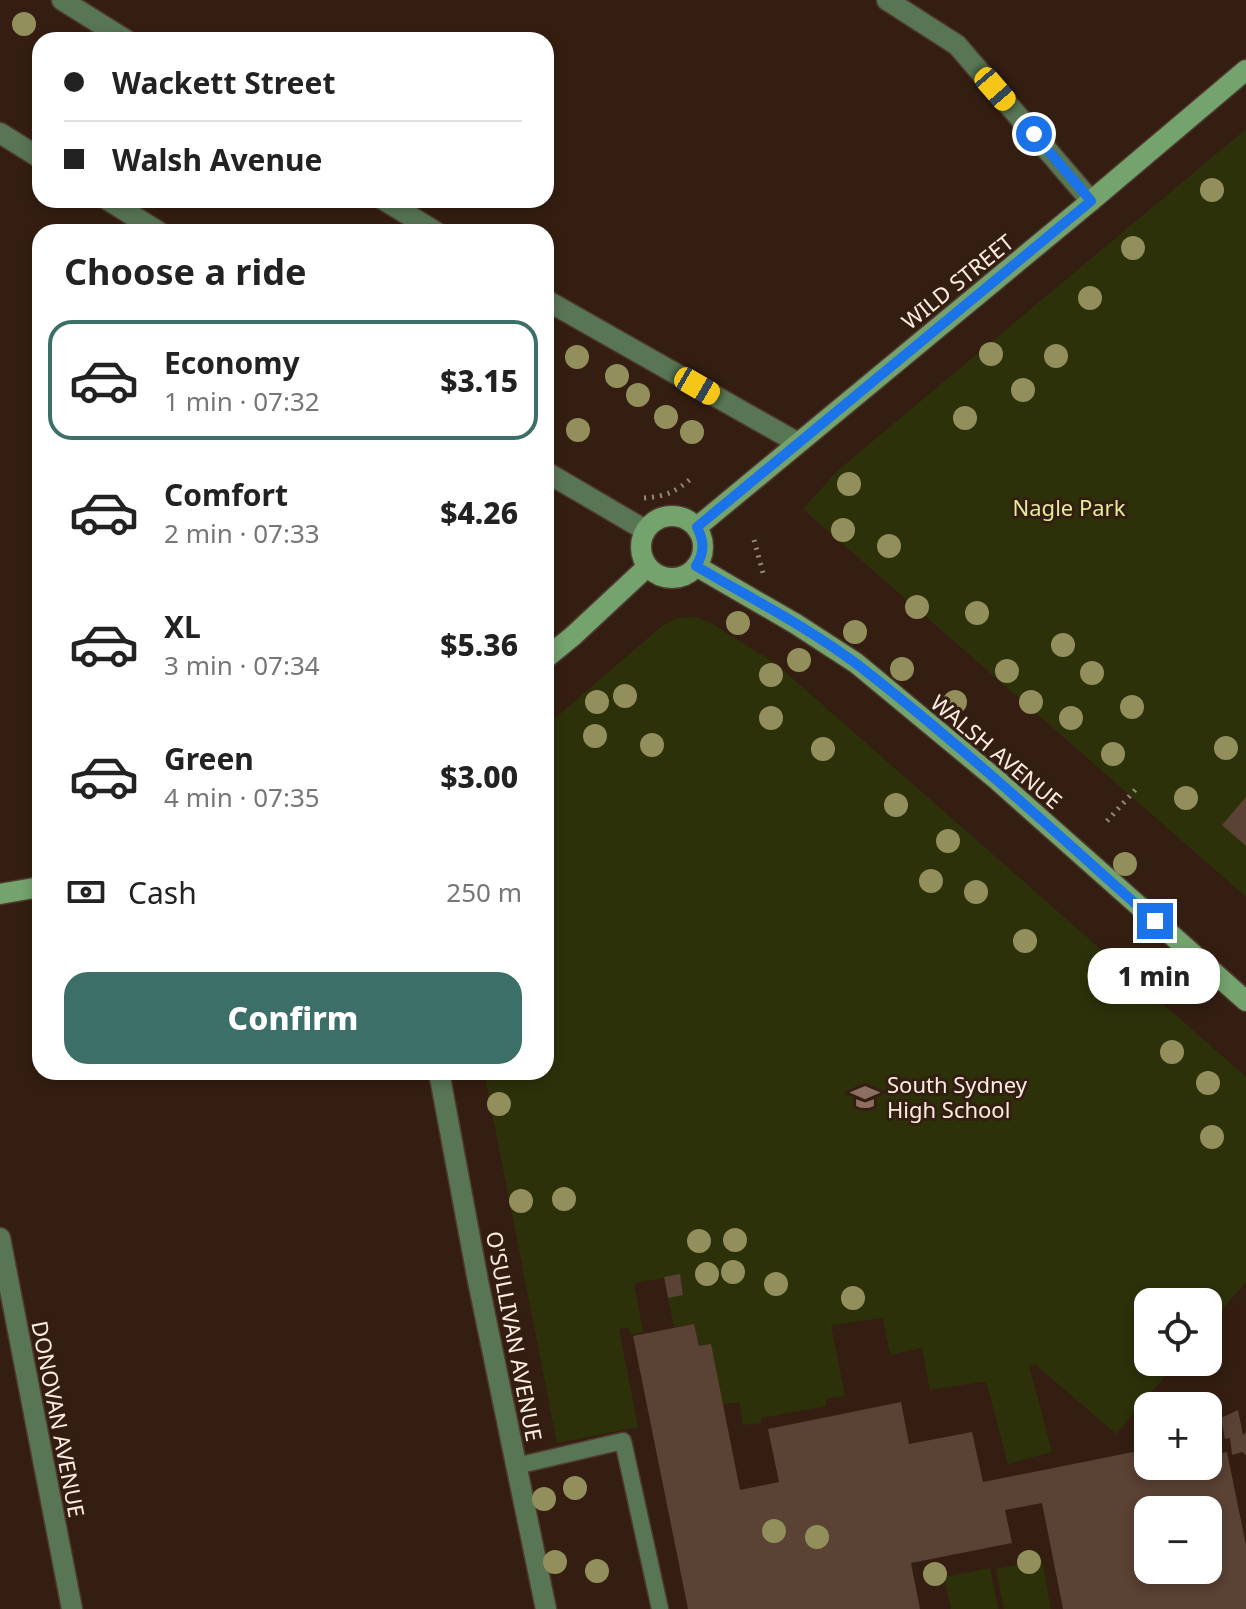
<!DOCTYPE html>
<html lang="en">
<head>
<meta charset="utf-8">
<style>
	:root { --surface:#fff; --page:#f6f6f6; --text:#222; --muted:#767676; --line:#e0e0e0; --accent:#3b6f68 }
	body { margin:0; font-family:"Noto Sans",sans-serif; background:var(--page); color:var(--text); height:100vh; display:flex; flex-direction:column; font-size:30px; white-space:nowrap }
	* { box-sizing:border-box; margin:0 }
	p { font-size:26px; color:var(--muted) }
	.icon { flex:none; width:44px; height:44px; fill:none; stroke:currentColor; stroke-width:2; stroke-linecap:round; stroke-linejoin:round }
	.map { position:relative; flex:1; overflow:hidden }
	.drawer { position:absolute; left:32px; top:224px; width:522px; height:856px; display:flex; flex-direction:column; background:var(--surface); border-radius:24px; box-shadow:0 4px 12px #0003 }
	.drawer>* { flex:none }
	.hud { position:absolute; left:32px; top:32px; width:522px; height:176px; border-radius:24px; box-shadow:0 4px 12px #0003; display:grid; align-content:center; height:176px; padding:0 32px; background:var(--surface) }
	.tools { position:absolute; left:1134px; top:1288px; display:grid; gap:16px }
	.tools a { display:grid; place-items:center; width:88px; height:88px; border-radius:16px; background:var(--surface); box-shadow:0 4px 12px #0003; font-size:40px }
	.end { position:absolute; width:36px; height:36px; margin:-18px; border:10px solid #1a73e8; background:#fff; box-shadow:0 0 0 4px #fff }
	.from { border-radius:50% }
	.bubble { position:absolute; height:56px; border-radius:24px; background:var(--surface); box-shadow:0 4px 12px #0003; font-size:26px; font-weight:800; line-height:56px; text-align:center }
	.car { position:absolute; width:24px; height:48px; margin:-24px -12px; border-radius:10px; box-shadow:0 0 6px 2px #0007; background:linear-gradient(#f5c518 24%,#345 0 40%,#f5c518 0 76%,#345 0 86%,#f5c518 0) }
	.hud b { display:flex; align-items:center; gap:28px; height:76px; font-size:30px }
	.hud b+b { border-top:2px solid var(--line) }
	.hud i { width:20px; height:20px; background:var(--text) }
	ul { padding:0; list-style:none }
	li { display:flex; align-items:center; gap:24px; height:120px; margin:0 16px 12px; padding:0 16px; border:4px solid transparent; border-radius:24px }
	li div { flex:1 }
	li b { display:block; font-size:30px }
	li em { font-style:normal; font-weight:800 }
	li.selected { border-color:var(--accent) }
	li>.icon { width:72px; height:72px; stroke-width:1.5 }
	h2 { padding:0 32px; font-size:36px; line-height:96px }
	.pay { display:flex; align-items:center; gap:20px; height:88px; padding:0 32px; font-size:30px }
	.pay p { margin-inline-start:auto }
	.cta { display:flex; gap:16px; margin-top:auto; padding:16px 32px }
	.cta a { flex:1; height:92px; border-radius:24px; background:var(--accent); color:#fff; font-size:32px; font-weight:800; line-height:92px; text-align:center }
	.map>svg:first-child { display:block }
	.green { fill:#2d310a }
	.building { fill:#5a4234; fill-rule:evenodd }
	.lines { fill:none; stroke-linecap:round; stroke-linejoin:round }
	.lane-casing { stroke:#503b2f; stroke-width:19 }
	.street-casing { stroke:#503b2f; stroke-width:23 }
	.secondary-casing { stroke:#503b2f; stroke-width:23 }
	.path { stroke:#97847a; stroke-width:5; stroke-dasharray:2 6; stroke-linecap:butt }
	.lane { stroke:#587554; stroke-width:16 }
	.street { stroke:#587554; stroke-width:20 }
	.secondary { stroke:#74a36e; stroke-width:20 }
	.tree { fill:#938f5c }
	.route { stroke:#1a73e8; stroke-width:10 }
	.labels { text-anchor:middle; dominant-baseline:central; stroke-width:6; stroke-linejoin:round; paint-order:stroke }
	.street-label { font-size:22px; fill:#fbece4; stroke:#341e11 }
	.park-label { font-size:22px; fill:#e1ec9a; stroke:#341e11 }
	.poi-label { font-size:22px; fill:#fbece4; stroke:#341e11; text-anchor:start }
</style>
</head>
<body>
<div class="map">
<svg width="1246" height="1609" viewBox="0 0 1246 1609">
	<rect width="100%" height="100%" fill="#341e11"/>
	<path class="green" d="M 1246,129 L 1246,897 L 803,509 L 837,471 Z
		M 696,617 L 709,622 L 775,663 L 1246,1077 L 1246,1282 L 1208,1326 L 1208,1302 L 1148,1302 L 1148,1362 L 1177,1362 L 1116,1434 L 1036,1365 L 1029,1365 L 1052,1452 L 1008,1464 L 986,1381 L 930,1390 L 922,1348 L 890,1355 L 883,1318 L 831,1325 L 845,1396 L 826,1399 L 826,1406 L 761,1418 L 761,1423 L 743,1425 L 739,1402 L 723,1404 L 699,1346 L 694,1324 L 674,1327 L 668,1298 L 683,1295 L 680,1275 L 634,1283 L 643,1332 L 631,1335 L 629,1328 L 619,1329 L 638,1427 L 557,1443 L 484,1072 L 546,1072 L 546,726 L 662,626 L 676,618 Z
		M 1042,1560 L 1051,1609 L 1004,1609 L 996,1569 Z
		M 990,1568 L 998,1609 L 951,1609 L 944,1577 Z"/>
	<path class="building" d="M 1246,797 L 1246,846 L 1222,825 Z
		M 680,1274 L 683,1295 L 668,1298 L 664,1277 Z
		M 694,1324 L 699,1346 L 711,1344 L 740,1490 L 779,1482 L 768,1429 L 901,1402 L 909,1444 L 972,1432 L 983,1482 L 1148,1449 L 1148,1466 L 1208,1466 L 1208,1456 L 1227,1452 L 1246,1545 L 1246,1609 L 1063,1609 L 1042,1503 L 1005,1510 L 1012,1543 L 911,1563 L 920,1609 L 688,1609 L 633,1336 ZM 1148,1510 L 1208,1510 L 1208,1570 L 1148,1570 Z
		M 1238,1410 L 1243,1435 L 1246,1432 L 1246,1455 L 1242,1452 L 1232,1455 L 1230,1438 L 1225,1439 L 1221,1418 Z"/>
	<g class="lines">
		<defs>
			<path id="lane" d="M 516,1466 L 623,1441 L 660,1609"/>
			<path id="street" d="M 62,0 L 126,40
				M 887,0 L 957,45 L 1091,201
				M 0,133 L 40,158
				M 108,200 L 159,232
				M 384,200 L 436,232
				M 546,300 L 798,443
				M 546,472 L 645,530
				M 439,1072 L 478,1281 L 546,1609
				M 0,1238 L 72,1609"/>
			<path id="secondary" d="M641 547a31 31 0 1 1 62 0a31 31 0 1 1-62 0Z
				M 697,527 L 1091,201 L 1246,70
				M 696,566 L 796,624 L 856,663 L 996,779 L 1246,1001
				M 546,658 L 573,636 L 647,567
				M 0,894 L 40,887"/>
		</defs>
		<use href="#lane" class="lane-casing"/>
		<use href="#street" class="street-casing"/>
		<use href="#secondary" class="secondary-casing"/>
		<path class="path" d="M 644,498 C 668,496 675,492 693,477
			M 754,540 L 763,573
			M 1107,821 L 1136,789"/>
		<use href="#lane" class="lane"/>
		<use href="#street" class="street"/>
		<use href="#secondary" class="secondary"/>
	</g>
	<g class="tree">
		<circle cx="24" cy="24" r="12"/>
		<circle cx="1212" cy="190" r="12"/>
		<circle cx="1133" cy="248" r="12"/>
		<circle cx="1090" cy="298" r="12"/>
		<circle cx="991" cy="354" r="12"/>
		<circle cx="1056" cy="356" r="12"/>
		<circle cx="577" cy="357" r="12"/>
		<circle cx="617" cy="376" r="12"/>
		<circle cx="1023" cy="390" r="12"/>
		<circle cx="638" cy="395" r="12"/>
		<circle cx="666" cy="417" r="12"/>
		<circle cx="965" cy="418" r="12"/>
		<circle cx="578" cy="430" r="12"/>
		<circle cx="692" cy="432" r="12"/>
		<circle cx="849" cy="484" r="12"/>
		<circle cx="843" cy="530" r="12"/>
		<circle cx="889" cy="546" r="12"/>
		<circle cx="917" cy="607" r="12"/>
		<circle cx="977" cy="613" r="12"/>
		<circle cx="738" cy="623" r="12"/>
		<circle cx="855" cy="632" r="12"/>
		<circle cx="1063" cy="645" r="12"/>
		<circle cx="799" cy="660" r="12"/>
		<circle cx="902" cy="669" r="12"/>
		<circle cx="1007" cy="671" r="12"/>
		<circle cx="1092" cy="673" r="12"/>
		<circle cx="771" cy="675" r="12"/>
		<circle cx="625" cy="696" r="12"/>
		<circle cx="597" cy="702" r="12"/>
		<circle cx="955" cy="702" r="12"/>
		<circle cx="1031" cy="702" r="12"/>
		<circle cx="1132" cy="707" r="12"/>
		<circle cx="771" cy="718" r="12"/>
		<circle cx="1071" cy="718" r="12"/>
		<circle cx="595" cy="736" r="12"/>
		<circle cx="652" cy="745" r="12"/>
		<circle cx="1226" cy="748" r="12"/>
		<circle cx="823" cy="749" r="12"/>
		<circle cx="1113" cy="754" r="12"/>
		<circle cx="1186" cy="798" r="12"/>
		<circle cx="896" cy="805" r="12"/>
		<circle cx="948" cy="841" r="12"/>
		<circle cx="1125" cy="864" r="12"/>
		<circle cx="931" cy="881" r="12"/>
		<circle cx="976" cy="892" r="12"/>
		<circle cx="1025" cy="941" r="12"/>
		<circle cx="1099" cy="976" r="12"/>
		<circle cx="1172" cy="1052" r="12"/>
		<circle cx="1208" cy="1083" r="12"/>
		<circle cx="499" cy="1104" r="12"/>
		<circle cx="1212" cy="1137" r="12"/>
		<circle cx="564" cy="1199" r="12"/>
		<circle cx="521" cy="1201" r="12"/>
		<circle cx="735" cy="1240" r="12"/>
		<circle cx="699" cy="1241" r="12"/>
		<circle cx="733" cy="1272" r="12"/>
		<circle cx="707" cy="1274" r="12"/>
		<circle cx="776" cy="1284" r="12"/>
		<circle cx="853" cy="1298" r="12"/>
		<circle cx="575" cy="1488" r="12"/>
		<circle cx="544" cy="1499" r="12"/>
		<circle cx="774" cy="1531" r="12"/>
		<circle cx="817" cy="1537" r="12"/>
		<circle cx="555" cy="1562" r="12"/>
		<circle cx="1029" cy="1562" r="12"/>
		<circle cx="597" cy="1571" r="12"/>
		<circle cx="935" cy="1574" r="12"/>
	</g>
	<g class="lines">
		<path class="route" d="M 1034,134 L 1091,201 L 697,527 C 704,541 705,552 696,566 C 750,598 808,627 858,665 C 961,745 1057,834 1155,921"/>
	</g>
	<defs>
		<symbol id="school-bare" viewBox="-9 -9 18 18"><path d="M0-5L7-2L0 1L-7-2ZM-4 1L0 2.5L4 1V4Q0 6-4 4Z" fill="#8d6e63" stroke="#341e11" stroke-width="2.5" paint-order="stroke"/></symbol>
	</defs>
	<g fill-rule="evenodd">
		<use href="#school-bare" x="845" y="1077" width="40" height="40"/>
	</g>
	<g class="labels">
		<g class="street-label">
			<text transform="translate(957 281) rotate(-39)">WILD STREET</text>
			<text transform="translate(997 751) rotate(40)">WALSH AVENUE</text>
			<text transform="translate(515 1336) rotate(79)">O'SULLIVAN AVENUE</text>
			<text transform="translate(59 1419) rotate(79)">DONOVAN AVENUE</text>
		</g>
		<g class="park-label">
			<text x="1069" y="507">Nagle Park</text>
		</g>
		<g class="poi-label">
			<text x="887" y="1084">South Sydney<tspan x="887" dy="25">High School</tspan></text>
		</g>
	</g>
</svg>
<div class="tools">
<a><svg class="icon" aria-label="locate" viewBox="0 0 24 24"><circle cx="12" cy="12" r="6"/><path d="M12 2v4M12 18v4M2 12h4M18 12h4"/></svg></a>
<a>+</a>
<a>−</a>
</div>
<i class="end from" style="left:1034px;top:134px"></i>
<i class="end" style="left:1155px;top:921px"></i>
<div class="bubble" style="left:1088px;top:948px;width:132px">1 min</div>
<i class="car" style="left:995px;top:89px;rotate:139deg"></i>
<i class="car" style="left:697px;top:386px;rotate:120deg"></i>
<div class="hud">
<b><i class="from"></i>Wackett Street</b>
<b><i></i>Walsh Avenue</b>
</div>
<section class="drawer">
<h2>Choose a ride</h2>
<ul>
<li class="selected"><svg class="icon" aria-label="car" viewBox="0 0 24 24"><path d="M5 17H2v-5l4-1 3-4h7l3 4 3 1v5h-3M9 17h6M6 11h13"/><circle cx="7" cy="17" r="2"/><circle cx="17" cy="17" r="2"/></svg><div><b>Economy</b><p>1 min · 07:32</p></div><em>$3.15</em></li>
<li><svg class="icon" aria-label="car" viewBox="0 0 24 24"><path d="M5 17H2v-5l4-1 3-4h7l3 4 3 1v5h-3M9 17h6M6 11h13"/><circle cx="7" cy="17" r="2"/><circle cx="17" cy="17" r="2"/></svg><div><b>Comfort</b><p>2 min · 07:33</p></div><em>$4.26</em></li>
<li><svg class="icon" aria-label="car" viewBox="0 0 24 24"><path d="M5 17H2v-5l4-1 3-4h7l3 4 3 1v5h-3M9 17h6M6 11h13"/><circle cx="7" cy="17" r="2"/><circle cx="17" cy="17" r="2"/></svg><div><b>XL</b><p>3 min · 07:34</p></div><em>$5.36</em></li>
<li><svg class="icon" aria-label="car" viewBox="0 0 24 24"><path d="M5 17H2v-5l4-1 3-4h7l3 4 3 1v5h-3M9 17h6M6 11h13"/><circle cx="7" cy="17" r="2"/><circle cx="17" cy="17" r="2"/></svg><div><b>Green</b><p>4 min · 07:35</p></div><em>$3.00</em></li>
</ul>
<div class="pay"><svg class="icon" aria-label="cash" viewBox="0 0 24 24"><path d="M3 7h18v10H3z"/><circle cx="12" cy="12" r="2"/></svg>Cash<p>250 m</p></div>
<div class="cta"><a>Confirm</a></div>
</section>
</div>
</body>
</html>
